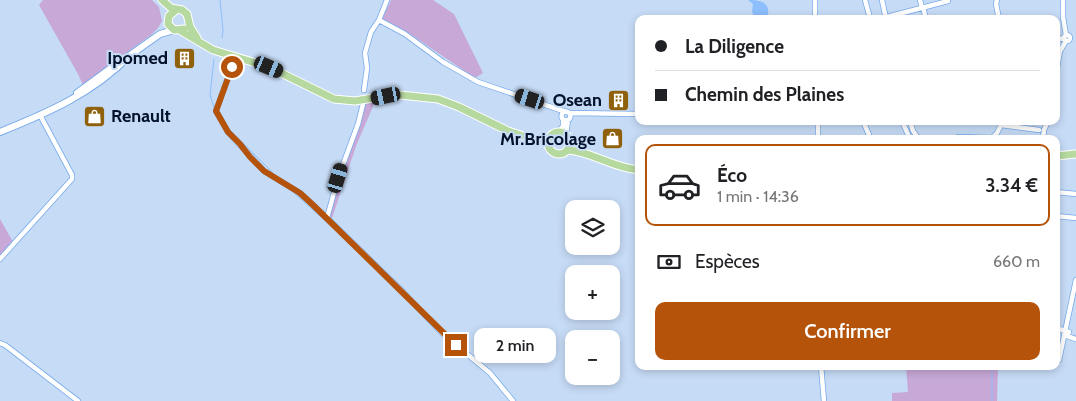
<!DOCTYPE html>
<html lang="fr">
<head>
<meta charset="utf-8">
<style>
	:root { --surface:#fff; --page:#f6f6f6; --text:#202124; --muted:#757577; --line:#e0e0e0; --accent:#b45309 }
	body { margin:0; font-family:Cabin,sans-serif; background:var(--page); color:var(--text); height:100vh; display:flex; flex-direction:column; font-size:19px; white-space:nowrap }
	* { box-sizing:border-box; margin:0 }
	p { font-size:16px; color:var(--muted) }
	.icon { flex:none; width:28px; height:28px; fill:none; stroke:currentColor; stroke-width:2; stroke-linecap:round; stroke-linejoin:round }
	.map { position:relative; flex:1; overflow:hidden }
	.details { position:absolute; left:635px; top:135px; width:425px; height:235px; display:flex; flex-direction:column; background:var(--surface); border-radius:10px; box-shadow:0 2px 8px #0003 }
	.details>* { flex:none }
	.guide { position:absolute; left:635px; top:15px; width:425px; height:110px; border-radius:10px; box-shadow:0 2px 8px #0003; display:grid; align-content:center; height:110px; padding:0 20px; background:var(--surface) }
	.buttons { position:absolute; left:565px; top:200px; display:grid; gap:10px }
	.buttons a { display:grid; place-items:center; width:55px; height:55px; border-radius:10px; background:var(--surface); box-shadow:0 2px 8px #0003; font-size:25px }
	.end { position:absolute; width:22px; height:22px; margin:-11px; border:6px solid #b45309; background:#fff; box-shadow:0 0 0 2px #fff }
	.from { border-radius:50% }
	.bubble { position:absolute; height:35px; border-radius:10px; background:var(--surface); box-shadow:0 2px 8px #0003; font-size:16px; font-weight:600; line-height:35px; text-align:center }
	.car { position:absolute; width:15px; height:30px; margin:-15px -8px; border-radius:6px; box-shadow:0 0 4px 1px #0007; background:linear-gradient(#222 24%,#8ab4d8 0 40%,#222 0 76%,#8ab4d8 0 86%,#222 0) }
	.guide b { display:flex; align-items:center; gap:18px; height:48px; font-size:19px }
	.guide b+b { border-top:1px solid var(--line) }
	.guide i { width:12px; height:12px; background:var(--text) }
	ul { padding:9px 0 0; list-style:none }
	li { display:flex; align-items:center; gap:15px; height:82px; margin:0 10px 8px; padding:0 10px; border:2px solid transparent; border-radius:10px }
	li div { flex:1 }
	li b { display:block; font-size:19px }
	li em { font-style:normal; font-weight:600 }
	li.active { border-color:var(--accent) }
	li>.icon { width:45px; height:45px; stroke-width:1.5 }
	.pay { display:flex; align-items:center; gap:12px; height:55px; padding:0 20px; font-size:19px }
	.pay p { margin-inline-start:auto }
	.primary-button { display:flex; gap:10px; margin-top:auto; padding:10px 20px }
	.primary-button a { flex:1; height:58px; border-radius:10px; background:var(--accent); color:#fff; font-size:20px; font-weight:600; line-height:58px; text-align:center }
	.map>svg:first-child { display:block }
	.green { fill:#c7a8d7 }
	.water { fill:#8dbffc }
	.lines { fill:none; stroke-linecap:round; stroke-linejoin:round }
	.stream { stroke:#8dbffc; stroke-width:1 }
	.minor-casing { stroke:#75a9e9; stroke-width:6 }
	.secondary-casing { stroke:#75a9e9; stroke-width:8 }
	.primary-casing { stroke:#fff; stroke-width:9 }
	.minor { stroke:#fff; stroke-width:4.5 }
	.secondary { stroke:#fff; stroke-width:6 }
	.primary { stroke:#b6d9a0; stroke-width:7 }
	.route { stroke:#b45309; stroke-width:6 }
	.labels { text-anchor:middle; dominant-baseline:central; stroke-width:4; stroke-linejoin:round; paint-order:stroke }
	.poi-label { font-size:18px; font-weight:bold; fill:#01122a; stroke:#c6dbf6; text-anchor:end }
</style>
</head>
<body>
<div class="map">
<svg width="1076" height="401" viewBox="0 0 1076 401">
	<rect width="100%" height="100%" fill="#c6dbf6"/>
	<path class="green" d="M 43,0 L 152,0 L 159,7 L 162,21 L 158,28 L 151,35 L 83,85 L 78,74 L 39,5 Z
		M 391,0 L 433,0 L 454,14 L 483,73 L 475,78 L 413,36 L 382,19 Z
		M 375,102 L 356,146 L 332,218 L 326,215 C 335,176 352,141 362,103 Z
		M 0,219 L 13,242 L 0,257 Z
		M 906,366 L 998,366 L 997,401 L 955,401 L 955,398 L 955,401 L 892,401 L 892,393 L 908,392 Z"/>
	<path class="water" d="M 748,0 C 761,0 772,2 767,19 L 755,18 L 752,12 L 753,4 Z"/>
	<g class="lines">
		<path class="stream" d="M 220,0 L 223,30 L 222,38
			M 214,59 L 210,95 L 215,110
			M 228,128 L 275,175
			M 291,190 L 344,238 L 418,311
			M 823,366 L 824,373
			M 826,399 L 826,401
			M 992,401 L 992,366"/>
		<defs>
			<path id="minor" d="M 815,0 L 815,19
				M 865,0 L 870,18 L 871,19 L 887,17 L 948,1
				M 882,0 L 886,19
				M 920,0 L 922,8
				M 997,0 L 996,4 L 999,19
				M 1063,0 L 1063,17 L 1066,35
				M 923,7 L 926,19
				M 379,20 L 405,34 L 443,62 L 478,82 L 566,112
				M1064 38a3 3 0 1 1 6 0a3 3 0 1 1-6 0Z
				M 1056,38 L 1064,39
				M 235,58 L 216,111 L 228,132 L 264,171 L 300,193 L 327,218
				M 1056,73 L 1060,51 L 1066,41
				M 364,90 L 367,68 L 365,53 L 371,32 L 379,20 L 387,0
				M 364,100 L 358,124 L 338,178 L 327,218 L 403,292 L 442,333 L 490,373 L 513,401
				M561.5 116a4.5 4.5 0 1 1 9 0a4.5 4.5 0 1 1-9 0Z
				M 569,113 L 639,114
				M 863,121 L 869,135
				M 902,121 L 910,139
				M 910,121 L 913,131 L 919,139
				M 1000,121 L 1001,125 L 1039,130
				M 558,132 L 563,126 L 563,119
				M 566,135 L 568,120
				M 958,137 L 992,138 L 997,133 L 1001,125
				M 818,139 L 818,121
				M 1043,139 L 1044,130 L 1048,121
				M 1056,192 L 1076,194
				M 1056,216 L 1076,218
				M 0,259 L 72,179 L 72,175 L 40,115
				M 1056,328 L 1069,332 L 1067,336 L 1076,339
				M 0,343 L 5,345 L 78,401
				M 1056,359 L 1059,360 L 1076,280
				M 821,366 L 824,401"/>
			<path id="secondary" d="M 126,58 L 160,34 L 174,30
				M 77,93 L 111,68
				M 0,132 C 47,113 94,93 129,56"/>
			<path id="primary" d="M 162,0 L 171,8 L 182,10 L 187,14 L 190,27 L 197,38
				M 176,10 L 169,16 L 168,24 L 174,30 L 184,29
				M 181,31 L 213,50 L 269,67 L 334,99 L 355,101 L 385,96 L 400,95 L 438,99 L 459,107 L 508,131 L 548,144
				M548 143a11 11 0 1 1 22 0a11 11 0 1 1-22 0Z
				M 567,150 C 591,151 612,168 639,170
				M 1056,156 L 1076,154"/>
		</defs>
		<use href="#minor" class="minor-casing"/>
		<use href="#secondary" class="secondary-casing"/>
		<use href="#primary" class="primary-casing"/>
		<use href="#minor" class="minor"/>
		<use href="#secondary" class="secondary"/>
		<use href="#primary" class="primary"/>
	</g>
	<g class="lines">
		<path class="route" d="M 232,67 L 216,111 L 228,132 L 240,144 L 250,157 L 264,171 L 300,193 L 312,204 L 456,345"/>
	</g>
	<defs>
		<symbol id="building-square" viewBox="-11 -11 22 22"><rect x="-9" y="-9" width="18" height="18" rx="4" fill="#90610d" stroke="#c6dbf6"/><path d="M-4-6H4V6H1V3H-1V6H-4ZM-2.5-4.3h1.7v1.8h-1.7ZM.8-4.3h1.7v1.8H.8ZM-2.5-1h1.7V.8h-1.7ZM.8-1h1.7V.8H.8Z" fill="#fff"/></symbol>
		<symbol id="shop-square" viewBox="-11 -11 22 22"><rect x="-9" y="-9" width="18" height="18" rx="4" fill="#90610d" stroke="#c6dbf6"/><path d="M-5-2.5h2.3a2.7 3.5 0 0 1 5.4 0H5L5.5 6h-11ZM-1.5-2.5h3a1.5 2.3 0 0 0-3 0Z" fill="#fff"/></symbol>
	</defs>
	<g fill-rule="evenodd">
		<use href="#building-square" x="172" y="46" width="25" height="25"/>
		<use href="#building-square" x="606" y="88" width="25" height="25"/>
		<use href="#shop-square" x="82" y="104" width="25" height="25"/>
		<use href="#shop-square" x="600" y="126" width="25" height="25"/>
	</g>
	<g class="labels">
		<g class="poi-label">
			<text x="168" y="58">Ipomed</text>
			<text x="602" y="100">Osean</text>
			<text x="111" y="116" text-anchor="start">Renault</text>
			<text x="596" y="139">Mr.Bricolage</text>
		</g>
	</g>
</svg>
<div class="buttons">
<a><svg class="icon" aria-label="layers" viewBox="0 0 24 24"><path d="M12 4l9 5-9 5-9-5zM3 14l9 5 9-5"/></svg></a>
<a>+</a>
<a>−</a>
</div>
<i class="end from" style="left:232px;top:67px"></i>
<i class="end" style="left:456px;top:345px"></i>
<div class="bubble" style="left:474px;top:328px;width:82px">2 min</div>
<i class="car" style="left:269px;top:67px;rotate:113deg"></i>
<i class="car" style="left:386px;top:96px;rotate:258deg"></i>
<i class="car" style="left:530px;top:99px;rotate:288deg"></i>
<i class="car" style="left:338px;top:178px;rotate:17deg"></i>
<div class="guide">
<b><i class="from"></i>La Diligence</b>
<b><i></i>Chemin des Plaines</b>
</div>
<section class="details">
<ul>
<li class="active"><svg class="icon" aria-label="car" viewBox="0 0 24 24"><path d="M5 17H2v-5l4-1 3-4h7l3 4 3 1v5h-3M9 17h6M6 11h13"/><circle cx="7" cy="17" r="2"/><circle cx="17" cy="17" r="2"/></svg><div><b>Éco</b><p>1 min · 14:36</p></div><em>3.34 €</em></li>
</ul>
<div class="pay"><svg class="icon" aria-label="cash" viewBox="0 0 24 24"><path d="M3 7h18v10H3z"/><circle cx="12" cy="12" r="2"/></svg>Espèces<p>660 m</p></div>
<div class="primary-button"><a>Confirmer</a></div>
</section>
</div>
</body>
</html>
